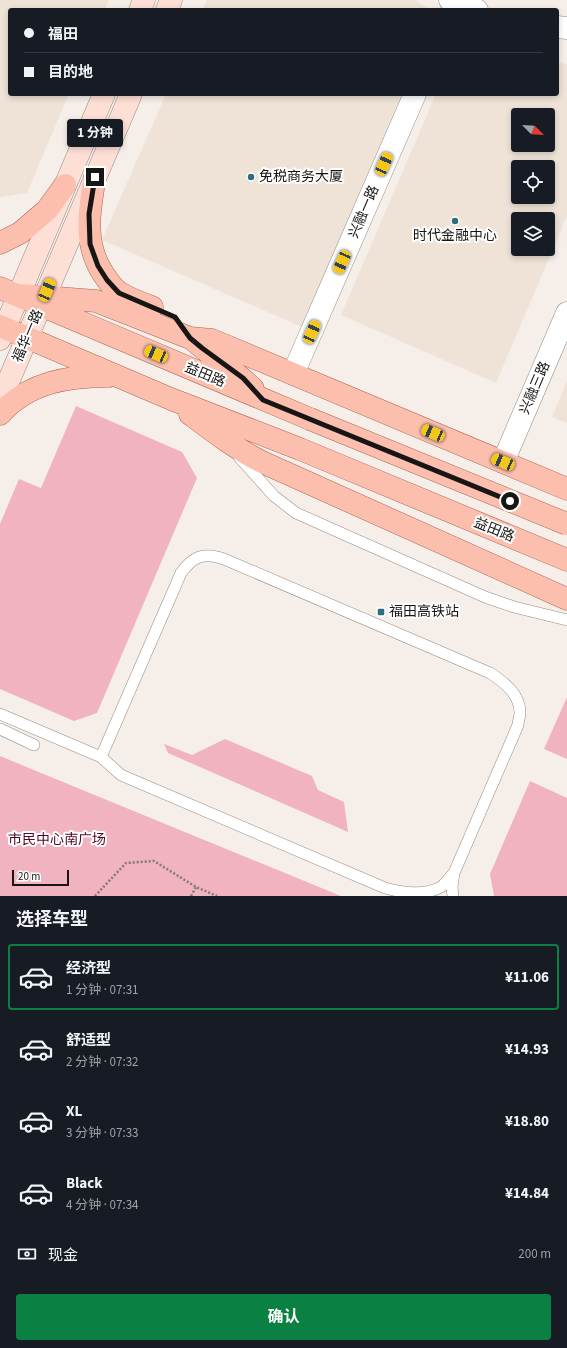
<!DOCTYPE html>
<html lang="zh">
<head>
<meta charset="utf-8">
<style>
	:root { --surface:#171b24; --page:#20242c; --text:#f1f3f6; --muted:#9ea1a6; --line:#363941; --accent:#0b8043 }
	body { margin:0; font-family:"Source Sans 3","Noto Sans SC",sans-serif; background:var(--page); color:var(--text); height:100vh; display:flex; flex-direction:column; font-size:15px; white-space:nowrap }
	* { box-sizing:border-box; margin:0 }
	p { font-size:13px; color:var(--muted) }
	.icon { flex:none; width:22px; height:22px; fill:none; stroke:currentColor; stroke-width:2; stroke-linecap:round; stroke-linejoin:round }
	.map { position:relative; height:896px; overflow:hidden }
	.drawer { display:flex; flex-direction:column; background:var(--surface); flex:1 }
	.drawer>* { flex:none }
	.hud { position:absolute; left:8px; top:8px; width:551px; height:88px; border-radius:4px; box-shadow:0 2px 6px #0003; display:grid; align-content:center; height:88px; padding:0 16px; background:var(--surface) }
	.needle { width:26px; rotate:114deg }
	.controls { position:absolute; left:511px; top:108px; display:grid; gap:8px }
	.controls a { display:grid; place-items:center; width:44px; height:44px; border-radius:4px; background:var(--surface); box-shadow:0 2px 6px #0003; font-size:20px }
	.scale { position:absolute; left:12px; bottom:10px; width:57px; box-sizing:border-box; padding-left:4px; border:2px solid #181614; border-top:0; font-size:11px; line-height:14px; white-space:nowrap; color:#181614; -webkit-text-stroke:3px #fff; paint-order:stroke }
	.end { position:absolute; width:18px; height:18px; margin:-9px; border:5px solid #181614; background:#fff; box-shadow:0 0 0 2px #fff }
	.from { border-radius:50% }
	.bubble { position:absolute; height:28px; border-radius:4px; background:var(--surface); box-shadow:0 2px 6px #0003; font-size:13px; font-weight:700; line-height:28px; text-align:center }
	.car { position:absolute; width:12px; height:24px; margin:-12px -6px; border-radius:5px; box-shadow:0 0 3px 1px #0007; background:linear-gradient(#f5c518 24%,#345 0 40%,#f5c518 0 76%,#345 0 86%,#f5c518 0) }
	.hud b { display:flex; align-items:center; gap:14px; height:38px; font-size:15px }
	.hud b+b { border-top:1px solid var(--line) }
	.hud i { width:10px; height:10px; background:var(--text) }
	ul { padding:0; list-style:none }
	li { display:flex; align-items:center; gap:12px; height:66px; margin:0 8px 6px; padding:0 8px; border:2px solid transparent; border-radius:4px }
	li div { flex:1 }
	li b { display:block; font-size:15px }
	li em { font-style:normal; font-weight:700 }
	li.selected { border-color:var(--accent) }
	li>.icon { width:36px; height:36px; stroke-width:1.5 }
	h2 { padding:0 16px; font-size:18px; line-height:48px }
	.pay { display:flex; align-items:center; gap:10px; height:44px; padding:0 16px; font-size:15px }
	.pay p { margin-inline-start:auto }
	.button { display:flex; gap:8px; margin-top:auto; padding:8px 16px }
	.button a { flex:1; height:46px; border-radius:4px; background:var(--accent); color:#fff; font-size:16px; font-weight:700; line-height:46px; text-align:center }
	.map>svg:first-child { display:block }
	.built { fill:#efe3d7; fill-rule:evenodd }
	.green { fill:#f0b3bf }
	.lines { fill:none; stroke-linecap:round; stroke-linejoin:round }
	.lane-casing { stroke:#918b86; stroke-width:12 }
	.street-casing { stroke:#918b86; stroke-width:23 }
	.secondary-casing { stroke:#918b86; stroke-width:23 }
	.primary-casing { stroke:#ab6754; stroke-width:23 }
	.path { stroke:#7f7b77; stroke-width:2.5; stroke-dasharray:2 2; stroke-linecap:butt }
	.lane { stroke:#fff; stroke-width:11 }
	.street { stroke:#fff; stroke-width:22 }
	.secondary { stroke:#fedfd6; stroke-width:22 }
	.primary { stroke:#fcbead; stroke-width:22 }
	.primary-bridge-casing { stroke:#ab6754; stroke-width:23; stroke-linecap:butt }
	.primary-bridge { stroke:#fcbead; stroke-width:22 }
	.route { stroke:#181614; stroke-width:5 }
	.poi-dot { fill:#2c6d80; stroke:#fff; stroke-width:1.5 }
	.labels { text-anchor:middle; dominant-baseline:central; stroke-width:4; stroke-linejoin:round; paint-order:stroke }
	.poi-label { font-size:14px; fill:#181614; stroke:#fff; text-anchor:start }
	.street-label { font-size:14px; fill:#181614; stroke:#fff }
	.park-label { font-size:14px; fill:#540624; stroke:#fff }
</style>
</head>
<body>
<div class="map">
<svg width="567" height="896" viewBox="0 0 567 896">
	<rect width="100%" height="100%" fill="#f6efe9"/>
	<path class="built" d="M 0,0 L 109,0 L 105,10 L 10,10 L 10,94 L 69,94 L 27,193 L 0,197 Z
		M 207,0 L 415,0 L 430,10 L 202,10 Z
		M 557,62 L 567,64 L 567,216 L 496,383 L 341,315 L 436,94 L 557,94 ZM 518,115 L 548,115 L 548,145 L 518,145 ZM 518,167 L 548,167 L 548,197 L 518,197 ZM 518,219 L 548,219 L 548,249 L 518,249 Z
		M 166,94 L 403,94 L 302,327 L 102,240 Z
		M 567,381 L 567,423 L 552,417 Z"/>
	<path class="green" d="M 76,406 L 182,452 L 197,478 L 97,713 L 74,721 L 0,689 L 0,524 L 19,479 L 41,488 Z
		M 567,697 L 567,759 L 544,749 Z
		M 225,739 L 312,776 L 318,790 L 344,802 L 348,832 L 168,753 L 164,744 L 192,755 Z
		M 0,756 L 46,775 L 341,896 L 0,896 Z
		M 530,781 L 567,798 L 567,896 L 494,896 L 490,874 Z"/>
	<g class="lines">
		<defs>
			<path id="lane" d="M 239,457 L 274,496 L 296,513 L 485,597 L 514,607 L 567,620
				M 0,714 L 101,757 L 121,775 L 385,888 C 404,893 424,896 441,887 C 446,883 450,877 454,873
				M 0,729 L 34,745
				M 101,757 L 181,573 C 193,556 204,552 224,559 L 490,673 C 504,682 520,694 520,713 C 520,717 518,721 518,725 L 454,873 L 452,887 L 453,896"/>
			<path id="street" d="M 450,0 L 477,10
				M 557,27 L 567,28
				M 293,374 L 415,94
				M 503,462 L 567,313"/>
			<path id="secondary" d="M 140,10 L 144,0
				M 167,10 L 171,0
				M 0,339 L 104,94
				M 0,401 L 131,94"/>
			<path id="primary" d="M 95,177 C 89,211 83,244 104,275 C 108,281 114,290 120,293 C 130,299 141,303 152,307
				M 0,243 L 20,233 L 47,210 L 65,185
				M 0,288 L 310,419
				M 18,295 L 96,301 L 190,338 L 212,340 L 567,489
				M 0,326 L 171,399 L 300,449 L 567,560
				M 191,338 C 211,356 234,369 253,389
				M 0,414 C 29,382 68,376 109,376
				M 190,414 C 214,432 236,449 262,462 L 567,599"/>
		</defs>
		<use href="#lane" class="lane-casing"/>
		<use href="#street" class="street-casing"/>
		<use href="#secondary" class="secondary-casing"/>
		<use href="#primary" class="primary-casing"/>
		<path class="path" d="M 95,896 L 126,863 L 154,861 L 196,887 L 217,896
			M 191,896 L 196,887"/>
		<use href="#lane" class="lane"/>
		<use href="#street" class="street"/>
		<use href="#secondary" class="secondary"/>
		<use href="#primary" class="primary"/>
		<defs>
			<path id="primary-bridge" d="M 310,419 L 567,524"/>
		</defs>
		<use href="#primary-bridge" class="primary-bridge-casing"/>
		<use href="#primary-bridge" class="primary-bridge"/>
	</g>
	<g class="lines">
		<path class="route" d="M 95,177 L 89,214 L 90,244 L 98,266 L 107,280 L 119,293 L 175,317 L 190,338 L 202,348 L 243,378 L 263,400 L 510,501"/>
	</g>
	<g class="poi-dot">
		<circle cx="251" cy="177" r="4"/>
		<circle cx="455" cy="221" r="4"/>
		<rect x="377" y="608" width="8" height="8" rx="2"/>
	</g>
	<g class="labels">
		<g class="poi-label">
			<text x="259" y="177">免税商务大厦</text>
			<text x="455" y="236" text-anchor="middle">时代金融中心</text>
			<text x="389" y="612">福田高铁站</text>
		</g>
		<g class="street-label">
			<text transform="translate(364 212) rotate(-67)">兴融一路</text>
			<text transform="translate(28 336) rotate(-67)">福华一路</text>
			<text transform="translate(205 375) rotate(23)">益田路</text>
			<text transform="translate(535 388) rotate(-67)">兴融三路</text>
			<text transform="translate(494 530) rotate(22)">益田路</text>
		</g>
		<g class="park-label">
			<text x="57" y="840">市民中心南广场</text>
		</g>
	</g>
</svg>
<div class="controls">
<a><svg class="needle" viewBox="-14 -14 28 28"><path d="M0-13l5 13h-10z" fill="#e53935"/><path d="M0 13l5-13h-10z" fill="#9ea1a6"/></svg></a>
<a><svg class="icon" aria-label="locate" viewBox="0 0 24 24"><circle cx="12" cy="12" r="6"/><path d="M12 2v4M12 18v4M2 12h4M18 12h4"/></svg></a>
<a><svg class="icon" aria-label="layers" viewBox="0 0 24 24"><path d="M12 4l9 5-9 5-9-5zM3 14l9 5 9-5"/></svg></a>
</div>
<div class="scale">20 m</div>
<i class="end from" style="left:510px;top:501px"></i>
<i class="end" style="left:95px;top:177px"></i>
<div class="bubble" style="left:67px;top:119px;width:56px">1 分钟</div>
<i class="car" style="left:384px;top:164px;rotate:24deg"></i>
<i class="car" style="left:342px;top:262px;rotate:204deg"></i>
<i class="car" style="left:47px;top:290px;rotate:23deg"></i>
<i class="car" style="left:312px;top:332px;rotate:24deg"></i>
<i class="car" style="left:156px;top:354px;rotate:293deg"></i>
<i class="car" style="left:433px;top:433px;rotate:293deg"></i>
<i class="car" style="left:503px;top:462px;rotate:293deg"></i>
<div class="hud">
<b><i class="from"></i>福田</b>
<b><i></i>目的地</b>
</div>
</div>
<section class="drawer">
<h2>选择车型</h2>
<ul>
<li class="selected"><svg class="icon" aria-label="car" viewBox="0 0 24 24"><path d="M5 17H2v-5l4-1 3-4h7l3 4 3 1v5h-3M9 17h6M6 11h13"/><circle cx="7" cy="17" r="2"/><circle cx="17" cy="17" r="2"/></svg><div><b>经济型</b><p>1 分钟 · 07:31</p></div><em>¥11.06</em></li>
<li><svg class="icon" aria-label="car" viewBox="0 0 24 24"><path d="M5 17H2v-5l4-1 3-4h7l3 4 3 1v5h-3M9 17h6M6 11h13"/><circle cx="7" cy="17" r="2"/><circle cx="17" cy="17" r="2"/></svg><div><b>舒适型</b><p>2 分钟 · 07:32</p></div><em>¥14.93</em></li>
<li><svg class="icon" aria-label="car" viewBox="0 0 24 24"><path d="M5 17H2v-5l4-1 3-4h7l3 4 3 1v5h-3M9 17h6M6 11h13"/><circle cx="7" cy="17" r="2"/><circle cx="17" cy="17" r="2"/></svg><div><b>XL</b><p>3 分钟 · 07:33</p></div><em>¥18.80</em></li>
<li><svg class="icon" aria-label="car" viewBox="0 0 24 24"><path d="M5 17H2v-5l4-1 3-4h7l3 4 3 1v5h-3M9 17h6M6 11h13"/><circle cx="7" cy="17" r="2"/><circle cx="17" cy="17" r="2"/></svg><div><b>Black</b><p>4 分钟 · 07:34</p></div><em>¥14.84</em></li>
</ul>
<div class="pay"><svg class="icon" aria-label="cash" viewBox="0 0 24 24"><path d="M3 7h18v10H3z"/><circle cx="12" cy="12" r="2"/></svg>现金<p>200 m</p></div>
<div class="button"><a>确认</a></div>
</section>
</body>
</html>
